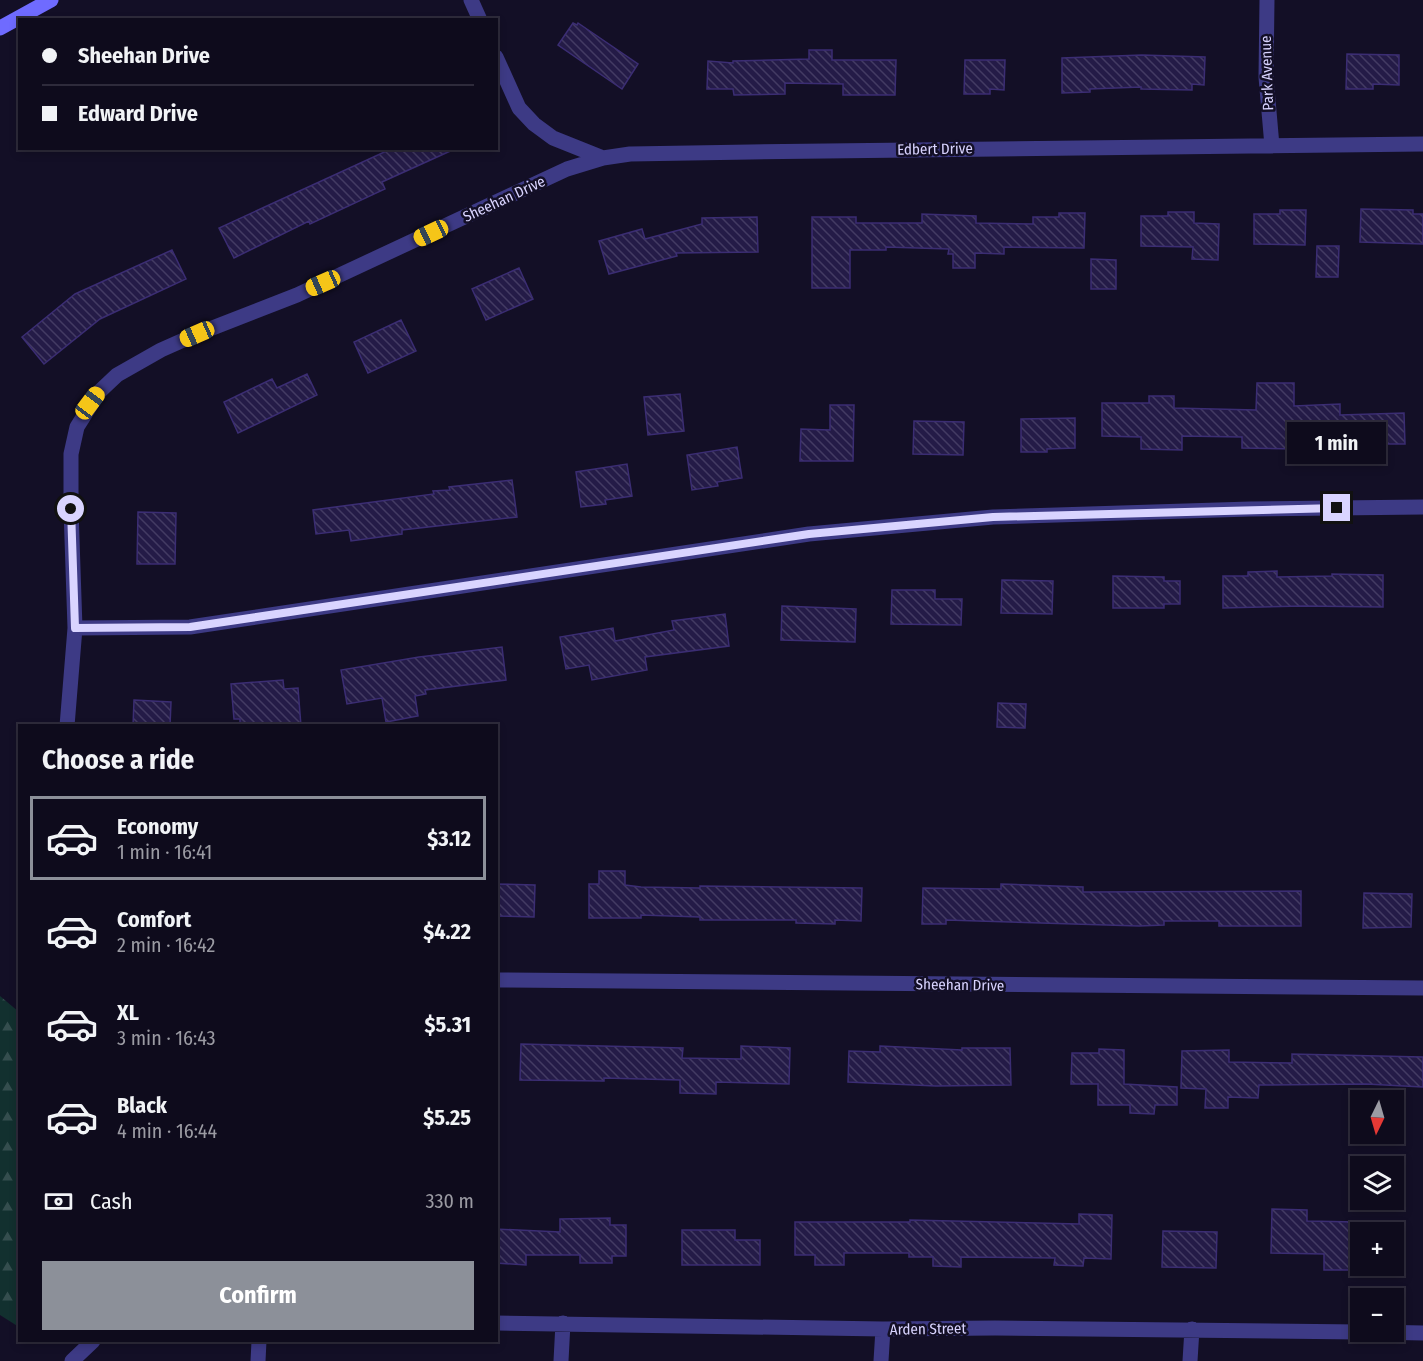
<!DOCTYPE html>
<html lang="en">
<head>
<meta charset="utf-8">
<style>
	:root { --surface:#0e0b1c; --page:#1c1929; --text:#f1f3f6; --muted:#9b9ba3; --line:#2e2b3b; --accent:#8c9099 }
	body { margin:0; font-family:"Fira Sans Condensed",sans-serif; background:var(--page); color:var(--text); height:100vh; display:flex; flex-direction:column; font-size:22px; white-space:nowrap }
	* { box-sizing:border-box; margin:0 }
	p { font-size:20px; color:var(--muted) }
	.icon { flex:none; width:33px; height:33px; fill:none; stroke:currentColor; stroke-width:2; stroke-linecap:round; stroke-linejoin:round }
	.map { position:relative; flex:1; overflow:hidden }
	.details { position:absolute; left:18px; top:724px; width:480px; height:618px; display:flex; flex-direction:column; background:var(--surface); border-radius:0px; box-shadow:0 3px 9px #0003,0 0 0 2px var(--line) }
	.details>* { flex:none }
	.guide { position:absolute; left:18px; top:18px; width:480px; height:132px; border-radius:0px; box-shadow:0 3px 9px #0003,0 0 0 2px var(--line); display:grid; align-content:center; height:132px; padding:0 24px; background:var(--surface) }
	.needle { width:39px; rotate:185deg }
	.buttons { position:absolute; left:1350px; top:1090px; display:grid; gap:12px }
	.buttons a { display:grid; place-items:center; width:54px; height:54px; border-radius:0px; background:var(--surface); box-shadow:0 3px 9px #0003,0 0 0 2px var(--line); font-size:30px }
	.end { position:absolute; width:27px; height:27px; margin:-14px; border:8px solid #d9d4ff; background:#111; box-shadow:0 0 0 3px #111 }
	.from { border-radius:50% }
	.bubble { position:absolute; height:42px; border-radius:0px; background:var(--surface); box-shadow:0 3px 9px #0003,0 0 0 2px var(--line); font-size:20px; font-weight:700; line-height:42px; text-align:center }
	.car { position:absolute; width:18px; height:36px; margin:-18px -9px; border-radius:8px; box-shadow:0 0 4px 2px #0007; background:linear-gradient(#f5c518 24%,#345 0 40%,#f5c518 0 76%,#345 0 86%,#f5c518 0) }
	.guide b { display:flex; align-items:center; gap:21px; height:57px; font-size:22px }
	.guide b+b { border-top:2px solid var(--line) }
	.guide i { width:15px; height:15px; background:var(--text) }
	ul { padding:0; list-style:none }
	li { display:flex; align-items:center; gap:18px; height:84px; margin:0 12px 9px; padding:0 12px; border:3px solid transparent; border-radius:0px }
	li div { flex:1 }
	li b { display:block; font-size:22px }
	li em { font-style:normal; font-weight:700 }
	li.on { border-color:var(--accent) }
	li>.icon { width:54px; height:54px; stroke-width:1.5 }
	h2 { padding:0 24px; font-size:27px; line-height:72px }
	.pay { display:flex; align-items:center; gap:15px; height:66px; padding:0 24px; font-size:22px }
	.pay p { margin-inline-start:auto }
	.action { display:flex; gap:12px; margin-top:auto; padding:12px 24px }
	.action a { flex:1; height:69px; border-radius:0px; background:var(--accent); color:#fff; font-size:24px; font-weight:700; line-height:69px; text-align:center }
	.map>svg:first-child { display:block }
	.forest { fill:url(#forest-firs) }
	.building { fill:url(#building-back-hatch); stroke:#3b2d73; stroke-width:1.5 }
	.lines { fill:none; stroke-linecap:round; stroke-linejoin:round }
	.street { stroke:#3d3a85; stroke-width:15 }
	.secondary { stroke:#6f6bff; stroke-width:15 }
	.route { stroke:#d9d4ff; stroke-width:8 }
	.labels { text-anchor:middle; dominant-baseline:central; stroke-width:5; stroke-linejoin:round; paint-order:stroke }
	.street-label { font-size:15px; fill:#d9d4ff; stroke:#130f26 }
</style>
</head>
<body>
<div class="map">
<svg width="1423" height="1361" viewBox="0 0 1423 1361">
	<defs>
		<pattern id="forest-firs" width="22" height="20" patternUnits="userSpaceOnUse" patternTransform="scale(1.5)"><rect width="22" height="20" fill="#12302f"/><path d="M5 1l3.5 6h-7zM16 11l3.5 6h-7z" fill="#344d4e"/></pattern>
		<pattern id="building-back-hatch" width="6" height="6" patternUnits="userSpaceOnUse" patternTransform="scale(1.5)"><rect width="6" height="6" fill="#241b47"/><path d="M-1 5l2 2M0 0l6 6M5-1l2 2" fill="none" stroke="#433b63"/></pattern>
	</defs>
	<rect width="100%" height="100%" fill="#130f26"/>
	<path class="forest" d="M 0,996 L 19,1012 L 19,1327 L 0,1315 Z"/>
	<path class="building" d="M 573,23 L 577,25 L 578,23 L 638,64 L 622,89 L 558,45 Z
		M 809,50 L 832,50 L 832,60 L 896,60 L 895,95 L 843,95 L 843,84 L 785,83 L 785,94 L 734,95 L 733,89 L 707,89 L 708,61 L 733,63 L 733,61 L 809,59 Z
		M 1347,54 L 1399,55 L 1399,85 L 1373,84 L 1373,89 L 1346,89 Z
		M 1142,55 L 1205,57 L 1204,85 L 1192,84 L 1192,90 L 1141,89 L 1141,87 L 1090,89 L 1090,92 L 1062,93 L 1062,58 Z
		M 965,60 L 1005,60 L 1004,90 L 990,89 L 990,94 L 964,94 Z
		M 393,148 L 457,148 L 382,182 L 385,189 L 310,224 L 309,221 L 234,258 L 219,228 Z
		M 1361,209 L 1413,210 L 1413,214 L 1423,214 L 1423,244 L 1360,242 Z
		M 1280,210 L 1306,210 L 1305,245 L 1254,244 L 1254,214 L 1280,214 Z
		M 1168,212 L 1194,212 L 1194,223 L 1219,224 L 1218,260 L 1192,259 L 1193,247 L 1141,246 L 1141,216 L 1168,216 Z
		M 1059,213 L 1085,213 L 1084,248 L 1004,247 L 1004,254 L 975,253 L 975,268 L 953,268 L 953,254 L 948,254 L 949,249 L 886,247 L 886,250 L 850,250 L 850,288 L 812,288 L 812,217 L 856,217 L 856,223 L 922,223 L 922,214 L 976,216 L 976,223 L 1033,224 L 1033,217 L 1059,217 Z
		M 757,217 L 758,252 L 676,253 L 677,256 L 609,274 L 599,241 L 642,229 L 645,239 L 702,224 L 702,218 Z
		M 1317,246 L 1339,246 L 1338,277 L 1316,277 Z
		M 172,250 L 186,279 L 100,319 L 44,364 L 22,337 L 75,294 Z
		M 1091,259 L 1116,260 L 1116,289 L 1091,289 Z
		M 519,268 L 533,299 L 486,320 L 472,289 Z
		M 401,320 L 416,351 L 368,373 L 354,342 Z
		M 307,374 L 317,395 L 238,433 L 224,402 L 272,379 L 277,388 Z
		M 1257,383 L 1294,383 L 1294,406 L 1340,404 L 1340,415 L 1404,413 L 1405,444 L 1376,444 L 1376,449 L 1351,449 L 1350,438 L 1293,439 L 1293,449 L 1242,448 L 1242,437 L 1182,436 L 1182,450 L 1141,449 L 1141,437 L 1102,436 L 1102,403 L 1149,403 L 1149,396 L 1174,396 L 1174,408 L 1256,410 Z
		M 680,394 L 684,431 L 648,435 L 644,397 Z
		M 830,405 L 854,405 L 853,461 L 800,461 L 801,429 L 830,430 Z
		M 1075,418 L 1075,448 L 1047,449 L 1047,452 L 1021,452 L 1021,419 Z
		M 914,421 L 964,422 L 963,455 L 913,454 Z
		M 737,447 L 742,478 L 717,482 L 718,486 L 692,490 L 687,455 Z
		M 627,464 L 632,496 L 605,500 L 606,504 L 581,507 L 576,472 Z
		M 512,480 L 517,517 L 402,530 L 402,534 L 351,541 L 349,530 L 316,534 L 313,510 L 434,494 L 433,491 L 450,490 L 449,487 Z
		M 138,512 L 176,513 L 175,564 L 137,564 Z
		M 1277,571 L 1277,577 L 1332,576 L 1332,574 L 1383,575 L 1383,607 L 1303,606 L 1223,608 L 1223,576 L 1248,576 L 1248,572 Z
		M 1113,576 L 1164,577 L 1164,581 L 1180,581 L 1180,604 L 1164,604 L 1164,608 L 1113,608 Z
		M 1002,580 L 1053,581 L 1052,614 L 1001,613 Z
		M 892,590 L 935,590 L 935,599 L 962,599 L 961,625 L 891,624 Z
		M 782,606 L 856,609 L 855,642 L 781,640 Z
		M 725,614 L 729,646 L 645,657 L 647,670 L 592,680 L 589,665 L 566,669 L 560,637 L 613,628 L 615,641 L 674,630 L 672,621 Z
		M 502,647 L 506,680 L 425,690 L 426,694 L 415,696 L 418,716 L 386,722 L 382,698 L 347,704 L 341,670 L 419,657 Z
		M 283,680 L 284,689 L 298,688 L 301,726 L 240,726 L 240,719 L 234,719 L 231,684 Z
		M 134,700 L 171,702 L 170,726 L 133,726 Z
		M 998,703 L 1026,704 L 1025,728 L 997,727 Z
		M 599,871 L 625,871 L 625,885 L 641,887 L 700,888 L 700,886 L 862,888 L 861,921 L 835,920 L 835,924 L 796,923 L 796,920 L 700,920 L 700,917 L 641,915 L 641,918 L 589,918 L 589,884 L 599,884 Z
		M 496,884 L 535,885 L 534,917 L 496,916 Z
		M 1001,884 L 1083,887 L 1083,892 L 1301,891 L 1301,926 L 1219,926 L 1219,921 L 1164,921 L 1164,925 L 1139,926 L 946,920 L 946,924 L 922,924 L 923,888 L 1001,889 Z
		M 1364,893 L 1412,894 L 1411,927 L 1363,928 Z
		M 521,1044 L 683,1048 L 682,1058 L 741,1059 L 741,1046 L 790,1048 L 789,1084 L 716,1082 L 716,1094 L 680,1093 L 680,1080 L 604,1078 L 604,1081 L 520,1080 Z
		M 880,1046 L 962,1050 L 962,1048 L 1010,1048 L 1011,1085 L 936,1086 L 848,1082 L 849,1051 L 880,1052 Z
		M 1099,1049 L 1124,1050 L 1124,1084 L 1177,1087 L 1177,1105 L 1155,1105 L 1154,1114 L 1130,1113 L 1130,1105 L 1098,1105 L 1098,1084 L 1071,1084 L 1072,1053 L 1099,1053 Z
		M 1229,1050 L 1229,1062 L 1292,1063 L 1292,1054 L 1423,1057 L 1423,1087 L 1366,1084 L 1259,1085 L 1258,1098 L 1228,1097 L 1228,1108 L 1205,1108 L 1206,1089 L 1181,1088 L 1182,1051 Z
		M 1272,1209 L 1307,1210 L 1307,1221 L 1356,1222 L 1355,1270 L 1324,1270 L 1324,1254 L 1271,1253 Z
		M 1079,1214 L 1112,1215 L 1111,1259 L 1084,1258 L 1083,1266 L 1054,1265 L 1055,1258 L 961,1257 L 961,1267 L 933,1266 L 933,1257 L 909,1257 L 909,1253 L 844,1253 L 844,1265 L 815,1265 L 815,1255 L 795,1255 L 795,1222 L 910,1222 L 910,1220 L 1079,1224 Z
		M 610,1218 L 610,1225 L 626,1225 L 626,1256 L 612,1256 L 612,1263 L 580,1263 L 580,1255 L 526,1255 L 526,1265 L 496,1263 L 496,1229 L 560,1232 L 560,1219 Z
		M 682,1230 L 735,1230 L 735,1240 L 760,1240 L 760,1265 L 682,1265 Z
		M 1163,1231 L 1217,1232 L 1216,1268 L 1162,1267 Z"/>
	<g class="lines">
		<path class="street" d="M 471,0 L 480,20
			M 1267,0 L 1266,77 L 1272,146
			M 496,57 L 519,108 L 534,124 L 553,138 L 603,158 L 630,154 L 750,152 L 1423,144
			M 75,628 L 190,627 L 809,534 L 993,517 L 1250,509 L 1423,507
			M 67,726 L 75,628 L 71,509 L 71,454 L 77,427 L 99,392 L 117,375 L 161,350 L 197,334 L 297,295 L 567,169 L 603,158
			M 496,980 L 1423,988
			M 496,1323 L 883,1329 L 995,1328 L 1360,1332
			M 1376,1332 L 1423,1333
			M 72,1361 L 93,1341
			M 258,1361 L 259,1341
			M 561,1361 L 563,1323
			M 881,1361 L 883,1329
			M 1190,1361 L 1192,1329"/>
		<path class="secondary" d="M 0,28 L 51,0"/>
	</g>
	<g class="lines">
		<path class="route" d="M 71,509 L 75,628 L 190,627 L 809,534 L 993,517 L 1337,508"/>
	</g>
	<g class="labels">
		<g class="street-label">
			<text transform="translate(1267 73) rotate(-92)">Park Avenue</text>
			<text transform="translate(935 149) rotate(-1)">Edbert Drive</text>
			<text transform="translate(504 199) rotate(-25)">Sheehan Drive</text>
			<text transform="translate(960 985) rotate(1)">Sheehan Drive</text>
			<text transform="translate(928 1329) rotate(-1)">Arden Street</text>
		</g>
	</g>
</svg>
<div class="buttons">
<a><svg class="needle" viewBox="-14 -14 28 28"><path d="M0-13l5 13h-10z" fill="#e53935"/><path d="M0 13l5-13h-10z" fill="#9b9ba3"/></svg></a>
<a><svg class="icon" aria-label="layers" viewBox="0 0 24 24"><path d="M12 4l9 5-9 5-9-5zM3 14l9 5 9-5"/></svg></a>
<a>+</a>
<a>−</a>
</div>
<i class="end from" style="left:71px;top:509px"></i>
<i class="end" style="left:1337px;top:508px"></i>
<div class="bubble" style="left:1287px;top:422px;width:99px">1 min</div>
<i class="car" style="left:431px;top:233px;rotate:245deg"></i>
<i class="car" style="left:323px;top:283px;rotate:246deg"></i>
<i class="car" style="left:197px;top:334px;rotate:246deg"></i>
<i class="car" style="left:90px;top:403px;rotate:37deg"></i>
<div class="guide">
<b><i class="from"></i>Sheehan Drive</b>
<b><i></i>Edward Drive</b>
</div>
<section class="details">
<h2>Choose a ride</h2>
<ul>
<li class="on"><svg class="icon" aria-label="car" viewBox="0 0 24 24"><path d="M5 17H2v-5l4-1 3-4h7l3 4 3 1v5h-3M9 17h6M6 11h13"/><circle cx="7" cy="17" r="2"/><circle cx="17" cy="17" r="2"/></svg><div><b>Economy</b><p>1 min · 16:41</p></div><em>$3.12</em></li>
<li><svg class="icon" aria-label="car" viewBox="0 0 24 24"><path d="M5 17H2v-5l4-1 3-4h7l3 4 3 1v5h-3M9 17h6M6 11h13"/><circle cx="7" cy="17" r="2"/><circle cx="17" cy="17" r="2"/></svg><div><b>Comfort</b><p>2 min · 16:42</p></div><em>$4.22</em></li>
<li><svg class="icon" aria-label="car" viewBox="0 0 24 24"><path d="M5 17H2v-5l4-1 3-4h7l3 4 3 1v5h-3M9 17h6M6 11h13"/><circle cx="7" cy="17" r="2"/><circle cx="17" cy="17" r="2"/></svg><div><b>XL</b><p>3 min · 16:43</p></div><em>$5.31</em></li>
<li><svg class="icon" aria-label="car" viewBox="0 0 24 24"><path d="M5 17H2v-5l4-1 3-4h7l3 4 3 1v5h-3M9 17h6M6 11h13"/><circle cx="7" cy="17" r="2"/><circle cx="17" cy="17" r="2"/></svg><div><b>Black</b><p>4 min · 16:44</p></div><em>$5.25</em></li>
</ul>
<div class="pay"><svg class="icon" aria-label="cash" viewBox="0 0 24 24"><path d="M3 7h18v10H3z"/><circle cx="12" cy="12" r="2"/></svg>Cash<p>330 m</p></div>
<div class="action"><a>Confirm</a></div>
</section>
</div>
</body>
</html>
